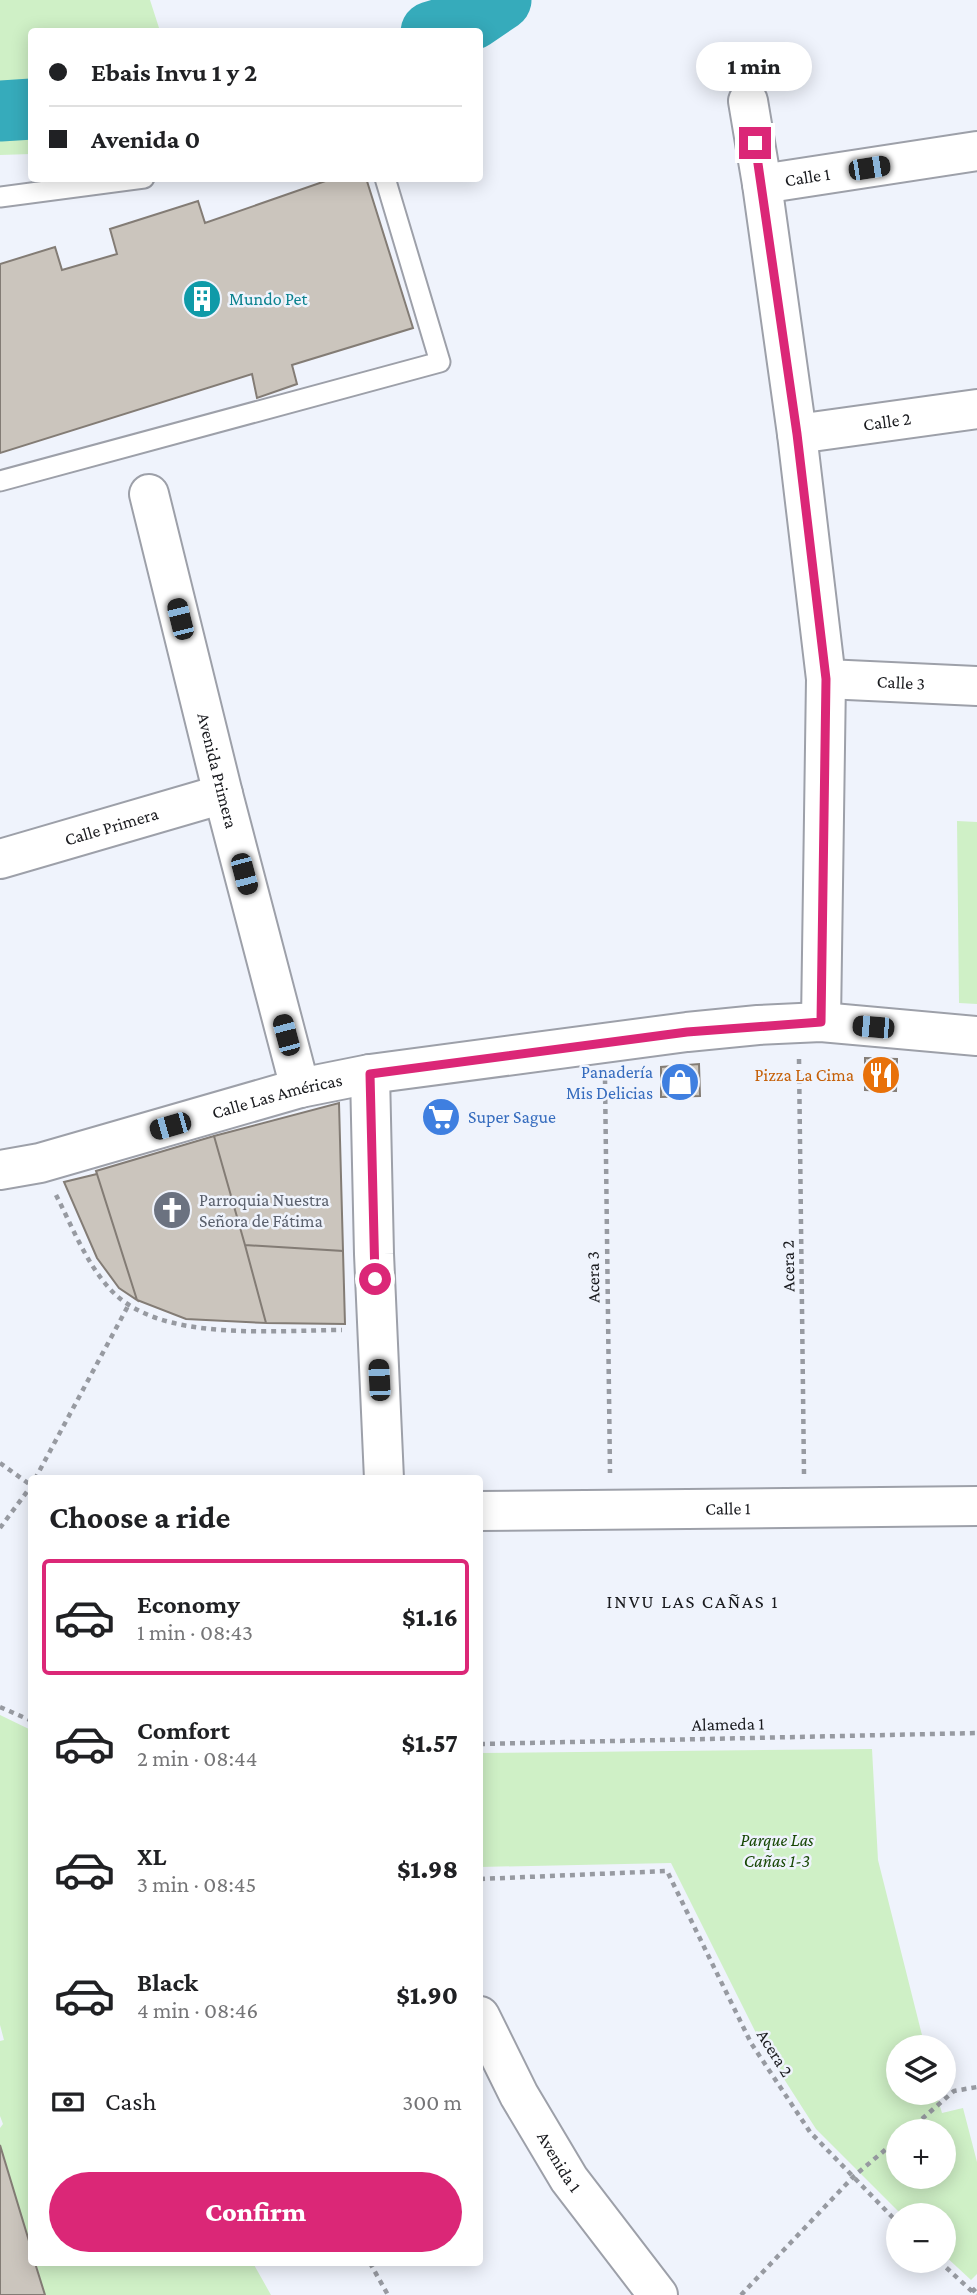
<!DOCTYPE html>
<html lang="en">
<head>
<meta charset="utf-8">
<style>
	:root { --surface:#fff; --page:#f6f6f6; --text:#202124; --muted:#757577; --line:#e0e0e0; --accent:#db2777 }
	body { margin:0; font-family:"Crimson Pro",serif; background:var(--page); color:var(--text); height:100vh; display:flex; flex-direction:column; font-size:26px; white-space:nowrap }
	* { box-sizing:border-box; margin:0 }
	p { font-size:23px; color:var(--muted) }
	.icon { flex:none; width:38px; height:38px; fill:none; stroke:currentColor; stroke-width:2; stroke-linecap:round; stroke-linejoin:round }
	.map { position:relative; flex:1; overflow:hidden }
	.sheet { position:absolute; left:28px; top:1475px; width:455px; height:791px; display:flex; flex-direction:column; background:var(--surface); border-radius:7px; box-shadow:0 4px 18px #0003 }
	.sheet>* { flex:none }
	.hud { position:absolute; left:28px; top:28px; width:455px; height:154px; border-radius:7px; box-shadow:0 4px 18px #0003; display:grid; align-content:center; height:154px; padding:0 21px; background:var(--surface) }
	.controls { position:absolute; left:886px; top:2035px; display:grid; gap:14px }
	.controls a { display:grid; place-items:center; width:70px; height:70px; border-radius:50%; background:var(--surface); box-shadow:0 4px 18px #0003; font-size:35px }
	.end { position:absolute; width:32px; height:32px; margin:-16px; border:9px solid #db2777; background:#fff; box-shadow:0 0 0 4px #fff }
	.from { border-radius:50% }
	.bubble { position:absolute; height:49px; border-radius:24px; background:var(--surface); box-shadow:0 4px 18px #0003; font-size:23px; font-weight:800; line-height:49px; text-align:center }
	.car { position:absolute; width:21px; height:42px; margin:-21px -10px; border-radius:9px; box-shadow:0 0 5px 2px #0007; background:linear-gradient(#222 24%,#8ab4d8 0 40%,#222 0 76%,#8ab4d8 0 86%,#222 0) }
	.hud b { display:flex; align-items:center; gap:24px; height:66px; font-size:26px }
	.hud b+b { border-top:2px solid var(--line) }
	.hud i { width:18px; height:18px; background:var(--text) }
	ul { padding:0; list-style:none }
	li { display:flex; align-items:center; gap:21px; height:116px; margin:0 14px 10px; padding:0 7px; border:4px solid transparent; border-radius:7px }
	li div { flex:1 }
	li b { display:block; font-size:26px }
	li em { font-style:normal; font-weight:800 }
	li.selected { border-color:var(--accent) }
	li>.icon { width:63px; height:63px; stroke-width:1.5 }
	h2 { padding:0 21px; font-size:32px; line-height:84px }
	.pay { display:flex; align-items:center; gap:18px; height:77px; padding:0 21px; font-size:26px }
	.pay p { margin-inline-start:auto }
	.button { display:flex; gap:14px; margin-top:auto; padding:14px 21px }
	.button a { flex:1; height:80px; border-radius:42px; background:var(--accent); color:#fff; font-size:28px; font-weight:800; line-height:80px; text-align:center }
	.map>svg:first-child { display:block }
	.green { fill:#cff0c6; fill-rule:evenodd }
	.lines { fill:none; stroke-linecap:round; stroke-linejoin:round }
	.river { stroke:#36abbb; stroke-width:61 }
	.building { fill:#cbc5bd; stroke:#837c75; stroke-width:2 }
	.lane-casing { stroke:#9da0a9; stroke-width:23 }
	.street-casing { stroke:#9da0a9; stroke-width:42 }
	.path { stroke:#979aa1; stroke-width:4.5; stroke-dasharray:5 5; stroke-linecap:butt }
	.lane { stroke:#fff; stroke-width:19 }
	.street { stroke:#fff; stroke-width:38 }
	.route { stroke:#db2777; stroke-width:9 }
	.labels { text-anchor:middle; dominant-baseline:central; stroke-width:5; stroke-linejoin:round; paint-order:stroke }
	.street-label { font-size:18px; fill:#191a1e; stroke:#eff3fc }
	.culture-label { font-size:18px; fill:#0d838f; stroke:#eff3fc; text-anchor:start }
	.shop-label { font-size:18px; fill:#366cbe; stroke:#eff3fc; text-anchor:end }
	.food-label { font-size:18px; fill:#c56008; stroke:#eff3fc; text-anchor:end }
	.worship-label { font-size:18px; fill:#5b616d; stroke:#eff3fc; text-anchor:start }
	.park-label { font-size:18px; font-style:italic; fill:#174705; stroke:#eff3fc }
	.neighbourhood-label { font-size:19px; letter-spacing:2px; fill:#191a1e; stroke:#eff3fc }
</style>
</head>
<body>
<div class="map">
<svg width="977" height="2295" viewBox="0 0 977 2295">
	<rect width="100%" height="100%" fill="#eff3fc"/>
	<path class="green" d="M 0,0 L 150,0 L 160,31 L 32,32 L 31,154 L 0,155 Z
		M 957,821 L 977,822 L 977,1004 L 959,1003 Z
		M 0,1715 L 31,1730 L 31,2249 L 0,2145 L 0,2128 L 3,2124 L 0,2116 L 0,2041 L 4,2040 L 0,2025 Z
		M 872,1749 L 878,1860 L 925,2047 L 898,2048 L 898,2093 L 936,2093 L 942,2113 L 963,2108 L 977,2162 L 977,2274 L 971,2280 L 943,2254 L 943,2216 L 902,2215 L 816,2129 L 761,2043 L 671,1863 L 480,1867 L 480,1753 ZM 898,2132 L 943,2132 L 943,2177 L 898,2177 Z
		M 36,2263 L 253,2263 L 271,2295 L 45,2295 Z"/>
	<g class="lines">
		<path class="river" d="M 431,32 L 473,19 L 501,0
			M 0,111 L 32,109"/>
	</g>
	<path class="building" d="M 334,178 L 366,178 L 413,328 L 292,365 L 297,384 L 257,398 L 252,374 L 0,453 L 0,264 L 55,247 L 62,270 L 117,254 L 110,229 L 198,201 L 205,223 Z
		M 865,1058 L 897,1059 L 896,1091 L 865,1090 Z
		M 699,1064 L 700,1096 L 661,1097 L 661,1067 Z
		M 339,1103 L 343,1251 L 245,1245 L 214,1136 Z
		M 214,1136 L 245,1245 L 266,1323 L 186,1319 L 137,1300 L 96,1171 Z
		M 97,1174 L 137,1300 L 119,1288 L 97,1258 L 64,1182 Z
		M 245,1245 L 343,1251 L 345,1324 L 266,1323 Z
		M 0,2145 L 32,2251 L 32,2263 L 35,2263 L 45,2295 L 0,2295 Z"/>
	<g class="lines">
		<defs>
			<path id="lane" d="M 0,197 L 144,178
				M 0,481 L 440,362 L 385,178"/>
			<g id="street">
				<path d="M 748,101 L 762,184 L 797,434 L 826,679 L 821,1022"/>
				<path id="s1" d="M 762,184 L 977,151"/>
				<path id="s2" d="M 797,434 L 977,409"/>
				<path id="s3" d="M 149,494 L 223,794 L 300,1088"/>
				<path id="s4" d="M 826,679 L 977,686"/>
				<path id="s5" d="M 0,859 L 223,794"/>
				<path d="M 370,1074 L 374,1254 L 384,1479"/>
				<path id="s6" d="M 0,1170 L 40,1163 L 300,1088 L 370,1074 L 687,1032 L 758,1025 L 821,1022 L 977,1036"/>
				<path id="s7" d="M 480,1511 L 977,1506"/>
				<path id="s8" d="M 480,2016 L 519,2095 L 569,2179 L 658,2295"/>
			</g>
		</defs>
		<use href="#lane" class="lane-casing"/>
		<use href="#street" class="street-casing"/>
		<path class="path" d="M 799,1059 L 804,1474
			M 605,1079 L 610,1473
			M 56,1195 C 72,1226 86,1263 110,1289 C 158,1343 274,1330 342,1330
			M 0,1463 L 32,1486
			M 35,1479 L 128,1306
			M 0,1528 L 32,1485
			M 0,1707 L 32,1721
			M 480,1744 L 977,1733
			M 480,1879 L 667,1871 L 751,2043 L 810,2132 L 898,2223
			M 907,2132 L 954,2091 L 977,2087
			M 939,2261 L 976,2295
			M 370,2263 L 388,2295
			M 972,2292 L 977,2287
			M 741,2295 L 853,2177 L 898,2139"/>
		<use href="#lane" class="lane"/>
		<use href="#street" class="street"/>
	</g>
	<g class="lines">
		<path class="route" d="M 375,1279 L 370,1074 L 687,1032 L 821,1022 L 826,679 L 797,434 L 755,143"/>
	</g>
	<defs>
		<symbol id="building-disc" viewBox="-11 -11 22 22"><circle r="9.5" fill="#0f9aa8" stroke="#eff3fc"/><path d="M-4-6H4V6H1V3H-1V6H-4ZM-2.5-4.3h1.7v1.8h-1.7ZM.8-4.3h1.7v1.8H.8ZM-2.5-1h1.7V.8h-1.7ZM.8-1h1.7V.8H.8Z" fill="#fff"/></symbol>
		<symbol id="restaurant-disc" viewBox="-11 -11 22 22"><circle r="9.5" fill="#e8710a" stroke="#eff3fc"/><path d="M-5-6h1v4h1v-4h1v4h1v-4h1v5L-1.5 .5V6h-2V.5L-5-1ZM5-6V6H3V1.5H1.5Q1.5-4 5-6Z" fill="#fff"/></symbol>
		<symbol id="shop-disc" viewBox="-11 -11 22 22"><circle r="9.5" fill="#3f7fe0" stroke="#eff3fc"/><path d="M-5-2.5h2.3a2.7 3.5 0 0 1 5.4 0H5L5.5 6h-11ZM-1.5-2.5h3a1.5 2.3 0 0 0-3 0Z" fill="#fff"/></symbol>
		<symbol id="supermarket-disc" viewBox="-11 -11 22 22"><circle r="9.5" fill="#3f7fe0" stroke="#eff3fc"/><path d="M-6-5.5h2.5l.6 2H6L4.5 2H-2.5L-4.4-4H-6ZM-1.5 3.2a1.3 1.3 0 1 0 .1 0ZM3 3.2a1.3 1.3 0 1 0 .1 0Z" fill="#fff"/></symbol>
		<symbol id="church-disc" viewBox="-11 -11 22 22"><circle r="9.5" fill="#6b7280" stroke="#eff3fc"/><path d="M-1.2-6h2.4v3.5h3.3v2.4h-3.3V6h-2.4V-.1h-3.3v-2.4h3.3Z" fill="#fff"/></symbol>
	</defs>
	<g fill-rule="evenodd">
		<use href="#building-disc" x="180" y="277" width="44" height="44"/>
		<use href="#restaurant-disc" x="859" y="1053" width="44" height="44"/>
		<use href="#shop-disc" x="658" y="1060" width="44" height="44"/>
		<use href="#supermarket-disc" x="419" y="1095" width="44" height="44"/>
		<use href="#church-disc" x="150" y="1188" width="44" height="44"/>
	</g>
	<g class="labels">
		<g class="street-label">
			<text stroke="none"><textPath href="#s1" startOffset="46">Calle 1</textPath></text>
			<text stroke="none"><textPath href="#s2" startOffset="91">Calle 2</textPath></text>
			<text stroke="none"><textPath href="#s4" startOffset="75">Calle 3</textPath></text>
			<text stroke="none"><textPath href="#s3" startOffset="285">Avenida Primera</textPath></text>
			<text stroke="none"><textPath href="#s5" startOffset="116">Calle Primera</textPath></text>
			<text stroke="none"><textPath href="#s6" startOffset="287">Calle Las Américas</textPath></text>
			<text transform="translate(788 1266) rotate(-91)">Acera 2</text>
			<text transform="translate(593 1277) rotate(-91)">Acera 3</text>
			<text stroke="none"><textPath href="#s7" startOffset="248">Calle 1</textPath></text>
			<text transform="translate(728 1724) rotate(-1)">Alameda 1</text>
			<text transform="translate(775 2053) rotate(58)">Acera 2</text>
			<text stroke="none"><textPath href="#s8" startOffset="166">Avenida 1</textPath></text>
		</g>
		<g class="culture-label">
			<text x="229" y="299">Mundo Pet</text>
		</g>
		<g class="shop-label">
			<text x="653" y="1072">Panadería<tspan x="653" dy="21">Mis Delicias</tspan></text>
			<text x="468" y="1117" text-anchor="start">Super Sague</text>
		</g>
		<g class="food-label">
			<text x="854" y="1075">Pizza La Cima</text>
		</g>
		<g class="worship-label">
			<text x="199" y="1200">Parroquia Nuestra<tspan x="199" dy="21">Señora de Fátima</tspan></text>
		</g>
		<g class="park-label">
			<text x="777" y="1840">Parque Las<tspan x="777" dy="21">Cañas 1-3</tspan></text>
		</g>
		<g class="neighbourhood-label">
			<text x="693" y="1601">INVU LAS CAÑAS 1</text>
		</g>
	</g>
</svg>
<div class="controls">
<a><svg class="icon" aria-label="layers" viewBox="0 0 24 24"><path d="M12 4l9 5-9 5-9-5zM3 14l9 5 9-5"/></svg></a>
<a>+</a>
<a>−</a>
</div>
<i class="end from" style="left:375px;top:1279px"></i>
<i class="end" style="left:755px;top:143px"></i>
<div class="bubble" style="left:696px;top:42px;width:116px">1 min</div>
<i class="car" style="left:869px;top:168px;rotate:81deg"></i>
<i class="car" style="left:180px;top:619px;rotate:346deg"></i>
<i class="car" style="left:244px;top:874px;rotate:165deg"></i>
<i class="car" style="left:873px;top:1027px;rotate:275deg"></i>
<i class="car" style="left:286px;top:1035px;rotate:345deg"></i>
<i class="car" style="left:170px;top:1126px;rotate:254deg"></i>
<i class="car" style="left:379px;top:1380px;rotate:357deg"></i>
<div class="hud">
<b><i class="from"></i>Ebais Invu 1 y 2</b>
<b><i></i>Avenida 0</b>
</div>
<section class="sheet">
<h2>Choose a ride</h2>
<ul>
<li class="selected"><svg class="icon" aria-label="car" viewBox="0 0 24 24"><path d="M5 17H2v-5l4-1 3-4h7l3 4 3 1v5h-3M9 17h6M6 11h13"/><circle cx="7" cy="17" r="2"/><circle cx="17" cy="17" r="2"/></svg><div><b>Economy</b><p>1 min · 08:43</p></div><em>$1.16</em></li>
<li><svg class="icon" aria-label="car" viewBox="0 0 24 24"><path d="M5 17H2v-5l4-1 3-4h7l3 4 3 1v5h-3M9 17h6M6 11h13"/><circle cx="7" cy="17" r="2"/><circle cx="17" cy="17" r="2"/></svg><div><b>Comfort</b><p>2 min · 08:44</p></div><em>$1.57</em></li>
<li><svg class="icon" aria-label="car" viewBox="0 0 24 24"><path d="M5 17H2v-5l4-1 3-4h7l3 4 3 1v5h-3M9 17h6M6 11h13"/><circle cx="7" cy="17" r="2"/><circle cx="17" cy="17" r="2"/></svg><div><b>XL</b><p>3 min · 08:45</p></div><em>$1.98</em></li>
<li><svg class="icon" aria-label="car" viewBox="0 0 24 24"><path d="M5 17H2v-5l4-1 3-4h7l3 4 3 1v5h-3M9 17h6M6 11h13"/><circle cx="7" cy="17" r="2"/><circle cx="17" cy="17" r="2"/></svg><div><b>Black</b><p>4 min · 08:46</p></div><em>$1.90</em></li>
</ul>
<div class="pay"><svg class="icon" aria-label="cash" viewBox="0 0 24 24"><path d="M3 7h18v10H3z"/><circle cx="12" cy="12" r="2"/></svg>Cash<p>300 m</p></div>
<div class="button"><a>Confirm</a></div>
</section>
</div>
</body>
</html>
